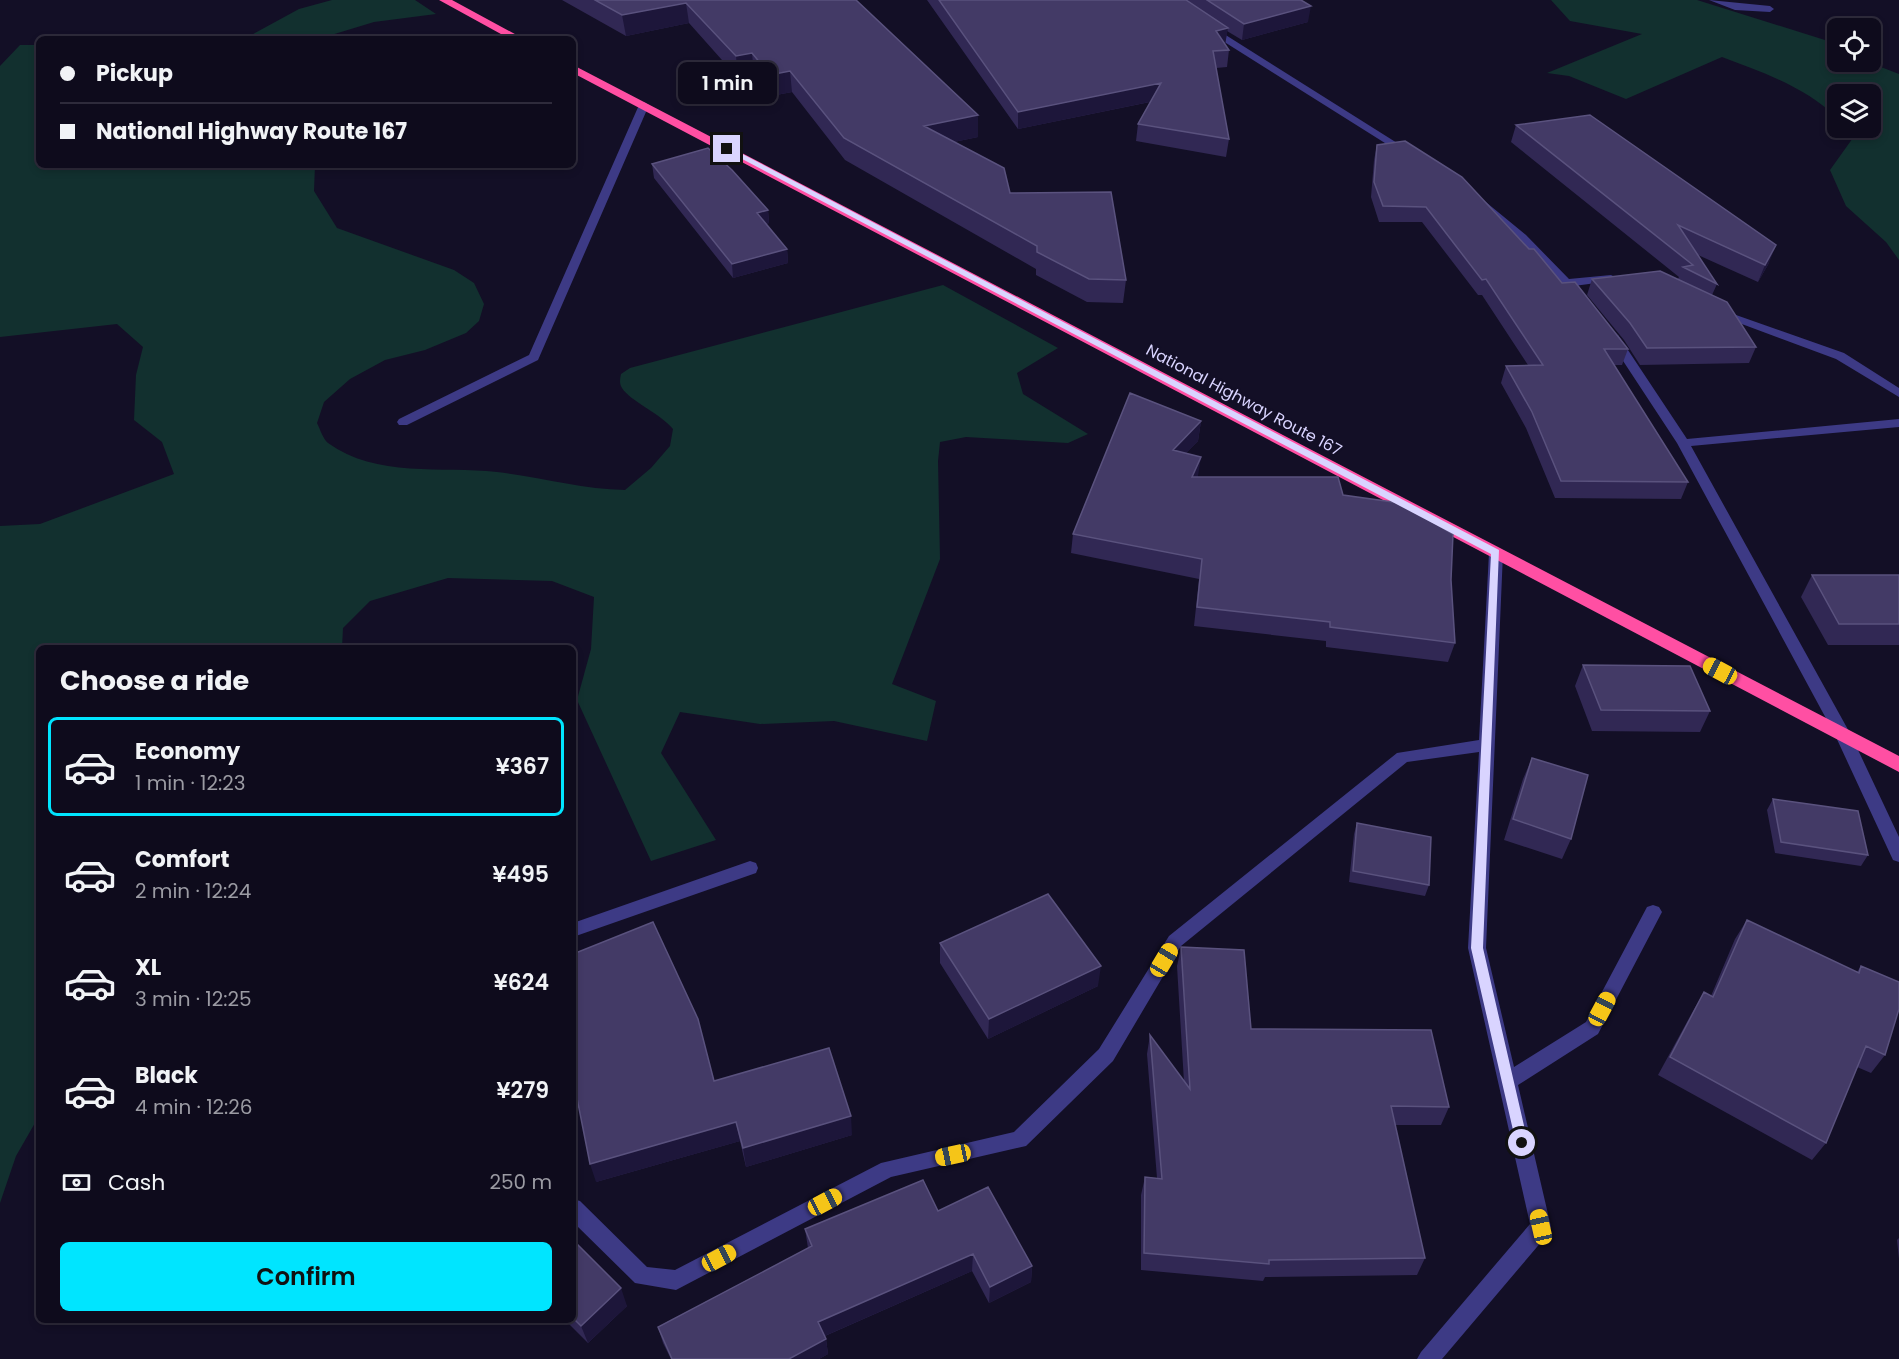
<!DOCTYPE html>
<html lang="en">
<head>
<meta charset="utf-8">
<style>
	:root { --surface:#0e0b1c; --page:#171425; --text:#f1f3f6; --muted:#9b9ba3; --line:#2e2b3b; --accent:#00e5ff }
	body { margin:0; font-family:Poppins,sans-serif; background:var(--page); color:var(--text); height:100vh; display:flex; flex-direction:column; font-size:22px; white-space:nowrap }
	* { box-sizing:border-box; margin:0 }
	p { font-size:20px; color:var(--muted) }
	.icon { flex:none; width:33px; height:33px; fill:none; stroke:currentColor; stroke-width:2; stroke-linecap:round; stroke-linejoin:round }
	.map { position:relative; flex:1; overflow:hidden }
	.sheet { position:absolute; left:36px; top:645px; width:540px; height:678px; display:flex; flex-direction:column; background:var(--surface); border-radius:9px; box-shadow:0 3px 9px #0003,0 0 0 2px var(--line) }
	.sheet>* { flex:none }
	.guide { position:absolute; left:36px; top:36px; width:540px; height:132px; border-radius:9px; box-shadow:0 3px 9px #0003,0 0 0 2px var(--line); display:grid; align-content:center; height:132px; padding:0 24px; background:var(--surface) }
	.fabs { position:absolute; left:1827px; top:18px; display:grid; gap:12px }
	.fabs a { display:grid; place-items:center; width:54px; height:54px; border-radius:9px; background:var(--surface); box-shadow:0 3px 9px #0003,0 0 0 2px var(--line); font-size:30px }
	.end { position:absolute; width:27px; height:27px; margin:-14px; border:8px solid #d9d4ff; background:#111; box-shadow:0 0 0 3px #111 }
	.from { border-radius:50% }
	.bubble { position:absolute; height:42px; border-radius:9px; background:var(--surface); box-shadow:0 3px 9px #0003,0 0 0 2px var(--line); font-size:20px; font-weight:600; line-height:42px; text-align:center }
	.car { position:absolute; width:18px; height:36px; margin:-18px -9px; border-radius:8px; box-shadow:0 0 4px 2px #0007; background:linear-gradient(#f5c518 24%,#345 0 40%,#f5c518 0 76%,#345 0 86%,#f5c518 0) }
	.guide b { display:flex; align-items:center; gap:21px; height:57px; font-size:22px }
	.guide b+b { border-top:2px solid var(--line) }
	.guide i { width:15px; height:15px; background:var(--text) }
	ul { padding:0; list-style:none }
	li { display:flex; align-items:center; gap:18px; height:99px; margin:0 12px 9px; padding:0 12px; border:3px solid transparent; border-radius:9px }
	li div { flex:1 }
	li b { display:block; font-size:22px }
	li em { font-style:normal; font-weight:600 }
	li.on { border-color:var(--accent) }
	li>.icon { width:54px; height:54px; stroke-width:1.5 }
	h2 { padding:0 24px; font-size:27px; line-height:72px }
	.pay { display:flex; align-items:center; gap:15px; height:66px; padding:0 24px; font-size:22px }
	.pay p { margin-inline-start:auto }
	.action { display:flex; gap:12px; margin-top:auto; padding:12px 24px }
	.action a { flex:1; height:69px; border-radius:9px; background:var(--accent); color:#111; font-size:24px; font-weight:600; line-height:69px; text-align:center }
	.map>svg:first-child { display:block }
	.green { fill:#12302f }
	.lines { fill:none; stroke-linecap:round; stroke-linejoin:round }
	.minor { fill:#3d3a85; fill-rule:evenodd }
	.highway { fill:#ff4fa3; fill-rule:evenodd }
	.wall { fill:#312854 }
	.shaded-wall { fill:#1d163a }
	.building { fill:#433a66; stroke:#5a527e; stroke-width:1.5 }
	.route { fill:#d9d4ff }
	.labels { text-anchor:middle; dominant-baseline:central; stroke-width:4.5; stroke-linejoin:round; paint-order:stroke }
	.street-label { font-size:16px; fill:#d9d4ff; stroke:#130f26 }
</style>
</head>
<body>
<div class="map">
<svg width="1899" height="1359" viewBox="0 0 1899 1359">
	<rect width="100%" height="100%" fill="#130f26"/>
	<path class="green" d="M 332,0 L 415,0 L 436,14 L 374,22 L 318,39 L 244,39 L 299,9 Z
		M 1551,0 L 1697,0 L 1828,41 L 1837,46 L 1838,62 L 1868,62 L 1899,74 L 1899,260 L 1886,242 L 1846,206 L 1830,170 L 1855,135 L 1848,128 L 1870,128 L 1870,94 L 1838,94 L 1837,118 C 1806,87 1762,72 1722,57 L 1626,99 L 1569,76 L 1547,73 L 1642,34 L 1570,21 Z
		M 20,45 L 39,45 L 39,165 L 315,165 L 314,191 L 337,228 L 454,270 L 474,283 L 484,304 L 479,321 L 466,333 L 425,350 L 385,360 L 350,379 L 324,402 L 317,423 C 320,429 323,439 328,443 C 376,478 442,466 497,472 C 540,477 582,489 625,490 L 651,468 L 670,446 L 673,429 C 660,413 630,401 622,388 C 619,383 620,379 621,374 L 630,368 L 943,285 L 1058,348 L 1017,373 L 1023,394 L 1088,434 L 1068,443 L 966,437 L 940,442 L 938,461 L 940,559 L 892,684 L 936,701 L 927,741 L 834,721 L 760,724 L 680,712 L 661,753 L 716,840 L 651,861 L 577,700 L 591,649 L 594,597 L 552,581 L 448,578 L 370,601 L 343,628 L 342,648 L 39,648 L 39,1116 L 16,1156 L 0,1203 L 0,526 L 40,524 L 174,474 L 162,442 L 134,420 L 136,375 L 143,347 L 117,324 L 0,337 L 0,66 Z"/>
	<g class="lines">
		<path class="minor" d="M 1709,0 L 1770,6 L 1774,9 L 1770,12 L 1735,10 Z
			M 1207,27 L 1213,27 L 1413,153 L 1404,155 L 1207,31 Z
			M 644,102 L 649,105 L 538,360 L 407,425 L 399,425 L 397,422 L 399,419 L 529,355 L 639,105 Z
			M 1476,194 L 1526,235 L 1569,279 L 1611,275 L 1617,278 L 1611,281 L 1574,286 L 1585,297 L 1579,300 L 1575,299 L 1518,239 L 1472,199 L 1471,197 Z
			M 1719,309 L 1844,353 L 1899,388 L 1899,397 L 1836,359 L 1715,314 L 1713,312 Z
			M 1614,334 L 1618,335 L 1687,439 L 1899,419 L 1899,427 L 1691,446 L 1851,735 L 1899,837 L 1899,862 L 1893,860 L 1835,735 L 1677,443 L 1608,338 Z
			M 1496,548 L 1503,553 L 1486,948 L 1514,1067 L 1586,1022 L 1647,907 L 1653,905 L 1659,907 L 1662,912 L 1598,1034 L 1518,1085 L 1551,1227 L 1548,1234 L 1442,1359 L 1417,1359 L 1421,1352 L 1530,1224 L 1468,948 L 1479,752 L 1407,762 L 1181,946 L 1113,1061 L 1026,1146 L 891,1177 L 676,1290 L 635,1283 L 573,1222 L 573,1199 L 580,1201 L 647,1267 L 675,1270 L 881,1163 L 1014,1132 L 1099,1049 L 1169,936 L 1397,753 L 1479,740 L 1489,553 Z
			M 750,861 L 756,863 L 758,868 L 756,873 L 573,937 L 573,923 Z"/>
		<path class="highway" d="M 439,0 L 452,0 L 524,39 L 510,39 Z
			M 573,65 L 1899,756 L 1899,772 L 573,73 Z"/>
	</g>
	<path class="wall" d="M 562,0 L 856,0 L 978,115 L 978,137 L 954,142 L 1010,193 L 1126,280 L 1123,303 L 1087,302 L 1036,275 L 1036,269 L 845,160 L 792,92 L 771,96 L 754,74 L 738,78 L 689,23 L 626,36 Z
		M 927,0 L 1301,0 L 1308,22 L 1242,40 L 1227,31 L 1225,45 L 1229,50 L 1227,67 L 1216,68 L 1229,139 L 1226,157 L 1136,141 L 1138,124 L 1150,102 L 1018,129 Z
		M 1516,125 L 1769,263 L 1758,282 L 1698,255 L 1717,284 L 1712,295 L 1756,347 L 1749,363 L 1640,365 L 1624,340 L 1587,295 L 1592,279 L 1678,279 L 1679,277 L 1511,142 Z
		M 1377,145 L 1529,249 L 1628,349 L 1622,365 L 1614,365 L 1688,482 L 1681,499 L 1555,498 L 1526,428 L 1501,383 L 1506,366 L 1528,365 L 1482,295 L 1478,295 L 1422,222 L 1379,222 L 1371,197 L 1374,160 Z
		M 652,164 L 768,210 L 769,223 L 766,224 L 787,249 L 788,263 L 733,278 L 654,178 Z
		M 444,165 L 521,165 L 445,169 Z
		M 1201,421 L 1198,441 L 1186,453 L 1198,477 L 1343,495 L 1451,580 L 1455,643 L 1448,662 L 1326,647 L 1326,641 L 1194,626 L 1199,579 L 1071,553 L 1073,534 Z
		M 1812,575 L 1899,575 L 1899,645 L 1828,645 L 1801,597 Z
		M 1583,665 L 1710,711 L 1700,732 L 1592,731 L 1575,686 Z
		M 1532,758 L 1571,839 L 1562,859 L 1504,840 L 1523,779 Z
		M 1773,799 L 1868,855 L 1861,866 L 1775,853 L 1767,810 Z
		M 1357,823 L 1429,885 L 1425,896 L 1349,882 L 1354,834 Z
		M 1747,920 L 1857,972 L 1861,966 L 1885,1055 L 1871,1073 L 1857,1067 L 1826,1143 L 1812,1160 L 1658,1075 L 1693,1011 L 1704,992 L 1711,996 L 1735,939 Z
		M 940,943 L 1098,986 L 988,1039 L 940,963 Z
		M 1181,947 L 1251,1029 L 1449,1107 L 1441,1125 L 1395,1125 L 1425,1258 L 1417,1275 L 1265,1277 L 1263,1281 L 1141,1270 L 1141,1195 L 1145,1177 L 1157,1178 L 1147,1054 L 1150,1035 L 1184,1082 L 1177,966 Z
		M 714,1081 L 852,1135 L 746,1167 L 740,1141 L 596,1182 Z
		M 938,1211 L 1032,1266 L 1031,1282 L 989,1303 L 972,1271 L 825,1336 L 826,1339 L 828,1354 L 819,1359 L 671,1359 L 663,1343 L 658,1327 L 808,1248 L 805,1229 Z
		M 1899,1238 L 1899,1259 L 1897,1240 Z
		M 573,1240 L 627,1306 L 588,1343 L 565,1320 L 573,1320 Z"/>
	<path class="shaded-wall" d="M 686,3 L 689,23 L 626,36 L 622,15 Z
		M 1311,6 L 1308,22 L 1242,40 L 1244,24 Z
		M 1228,28 L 1225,45 L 1216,31 Z
		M 752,53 L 754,74 L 738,78 L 736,56 Z
		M 790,71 L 792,92 L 771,96 L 770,75 Z
		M 1161,83 L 1159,100 L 1018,129 L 1018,112 Z
		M 978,115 L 978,137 L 924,148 L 924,126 Z
		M 768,210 L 769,223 L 758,226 L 757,213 Z
		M 1776,245 L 1769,263 L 1758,282 L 1765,265 Z
		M 787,249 L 788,263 L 733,278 L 732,264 Z
		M 1201,421 L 1198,441 L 1170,470 L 1173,450 Z
		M 1201,457 L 1198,476 L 1190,496 L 1192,477 Z
		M 1101,966 L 1098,986 L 988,1039 L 989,1019 Z
		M 851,1116 L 852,1135 L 746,1167 L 743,1148 Z
		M 736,1122 L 740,1141 L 596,1182 L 590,1164 Z
		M 973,1254 L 972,1271 L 820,1338 L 818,1322 Z
		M 1032,1266 L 1031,1282 L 989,1303 L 990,1287 Z
		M 621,1288 L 627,1306 L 588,1343 L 581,1326 Z
		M 826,1339 L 828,1354 L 819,1359 L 789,1359 Z"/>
	<path class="building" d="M 595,0 L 856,0 L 978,115 L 924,126 L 1004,168 L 1010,193 L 1111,192 L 1126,280 L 1089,279 L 1037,252 L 1037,246 L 844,138 L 790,71 L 770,75 L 752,53 L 736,56 L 686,3 L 622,15 Z
		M 939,0 L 1186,0 L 1228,28 L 1216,31 L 1229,50 L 1213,51 L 1229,139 L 1138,124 L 1161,83 L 1018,112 Z
		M 1207,0 L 1301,0 L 1311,6 L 1244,24 Z
		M 1590,115 L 1776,245 L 1765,265 L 1678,225 L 1717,284 L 1683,267 L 1693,265 L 1516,125 Z
		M 1405,141 L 1462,177 L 1529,249 L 1534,249 L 1562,283 L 1575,282 L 1628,349 L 1604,349 L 1688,482 L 1561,481 L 1532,412 L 1506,366 L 1543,365 L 1486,279 L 1482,280 L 1426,207 L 1383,206 L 1374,182 L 1377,145 Z
		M 708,148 L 732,170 L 768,210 L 757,213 L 787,249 L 732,264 L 652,164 Z
		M 1660,271 L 1727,302 L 1756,347 L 1647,348 L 1630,323 L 1592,279 Z
		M 1130,393 L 1201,421 L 1173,450 L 1201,457 L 1192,477 L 1338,477 L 1343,495 L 1400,503 L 1453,534 L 1451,580 L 1455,643 L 1330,627 L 1330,622 L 1197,607 L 1202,559 L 1073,534 Z
		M 1812,575 L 1899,575 L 1899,624 L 1839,624 Z
		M 1583,665 L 1690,666 L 1710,711 L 1601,710 Z
		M 1532,758 L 1588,775 L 1571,839 L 1513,819 Z
		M 1773,799 L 1858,811 L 1868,855 L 1781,842 Z
		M 1357,823 L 1431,837 L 1429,885 L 1353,871 Z
		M 1048,894 L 1101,966 L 989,1019 L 940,943 Z
		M 1747,920 L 1859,973 L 1861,966 L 1899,982 L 1899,1009 L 1885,1055 L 1866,1046 L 1826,1143 L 1670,1057 L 1704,992 L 1713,997 Z
		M 653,922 L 698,1019 L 714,1081 L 829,1048 L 851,1116 L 743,1148 L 736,1122 L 590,1164 L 573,1078 L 573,954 Z
		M 1181,947 L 1244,950 L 1251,1029 L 1431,1030 L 1449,1107 L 1391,1106 L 1425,1258 L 1269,1260 L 1269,1264 L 1144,1253 L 1145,1177 L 1162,1179 L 1150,1035 L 1190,1089 Z
		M 923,1180 L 938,1211 L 988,1187 L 1032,1266 L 990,1287 L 973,1254 L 818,1322 L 826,1339 L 789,1359 L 672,1359 L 658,1327 L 812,1246 L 805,1229 Z
		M 573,1240 L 621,1288 L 581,1326 L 573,1318 Z"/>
	<path class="route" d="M 725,147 L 729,147 L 1499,550 L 1483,948 L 1528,1143 L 1526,1147 L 1517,1147 L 1516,1143 L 1471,948 L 1491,554 L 725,150 Z"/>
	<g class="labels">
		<g class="street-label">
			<text transform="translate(1244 400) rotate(28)">National Highway Route 167</text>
		</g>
	</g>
</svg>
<div class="fabs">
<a><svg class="icon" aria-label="locate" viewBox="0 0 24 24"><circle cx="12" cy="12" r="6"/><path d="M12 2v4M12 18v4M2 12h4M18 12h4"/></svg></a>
<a><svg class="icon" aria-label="layers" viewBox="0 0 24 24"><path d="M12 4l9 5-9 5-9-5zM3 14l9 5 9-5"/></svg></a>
</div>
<i class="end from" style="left:1522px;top:1143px"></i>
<i class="end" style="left:727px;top:149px"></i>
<div class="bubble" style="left:678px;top:62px;width:99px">1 min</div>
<i class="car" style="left:1720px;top:671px;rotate:298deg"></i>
<i class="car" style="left:1164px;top:960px;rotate:31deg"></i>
<i class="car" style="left:1602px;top:1009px;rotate:28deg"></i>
<i class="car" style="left:953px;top:1155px;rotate:258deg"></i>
<i class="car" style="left:825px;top:1202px;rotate:62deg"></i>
<i class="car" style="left:1541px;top:1227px;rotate:347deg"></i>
<i class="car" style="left:719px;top:1258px;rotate:62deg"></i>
<div class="guide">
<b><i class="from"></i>Pickup</b>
<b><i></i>National Highway Route 167</b>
</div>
<section class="sheet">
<h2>Choose a ride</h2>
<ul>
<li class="on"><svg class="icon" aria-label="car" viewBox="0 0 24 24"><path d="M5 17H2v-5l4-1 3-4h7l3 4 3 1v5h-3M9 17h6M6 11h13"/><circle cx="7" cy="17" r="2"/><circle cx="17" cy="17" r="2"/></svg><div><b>Economy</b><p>1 min · 12:23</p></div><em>¥367</em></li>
<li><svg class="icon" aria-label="car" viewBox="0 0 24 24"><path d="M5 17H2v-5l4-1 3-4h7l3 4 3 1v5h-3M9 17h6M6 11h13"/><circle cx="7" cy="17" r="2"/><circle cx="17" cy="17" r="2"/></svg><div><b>Comfort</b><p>2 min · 12:24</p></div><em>¥495</em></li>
<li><svg class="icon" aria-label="car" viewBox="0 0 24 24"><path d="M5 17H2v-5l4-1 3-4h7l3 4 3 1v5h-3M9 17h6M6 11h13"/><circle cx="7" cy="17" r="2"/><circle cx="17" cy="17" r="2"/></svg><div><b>XL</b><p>3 min · 12:25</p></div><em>¥624</em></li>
<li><svg class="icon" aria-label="car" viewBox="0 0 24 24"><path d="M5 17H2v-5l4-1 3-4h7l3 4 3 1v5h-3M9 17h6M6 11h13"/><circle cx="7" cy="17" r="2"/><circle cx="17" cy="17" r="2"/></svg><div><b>Black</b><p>4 min · 12:26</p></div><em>¥279</em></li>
</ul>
<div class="pay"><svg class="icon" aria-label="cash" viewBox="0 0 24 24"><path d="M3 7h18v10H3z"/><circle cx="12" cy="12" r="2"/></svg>Cash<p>250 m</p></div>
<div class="action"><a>Confirm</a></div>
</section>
</div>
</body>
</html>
